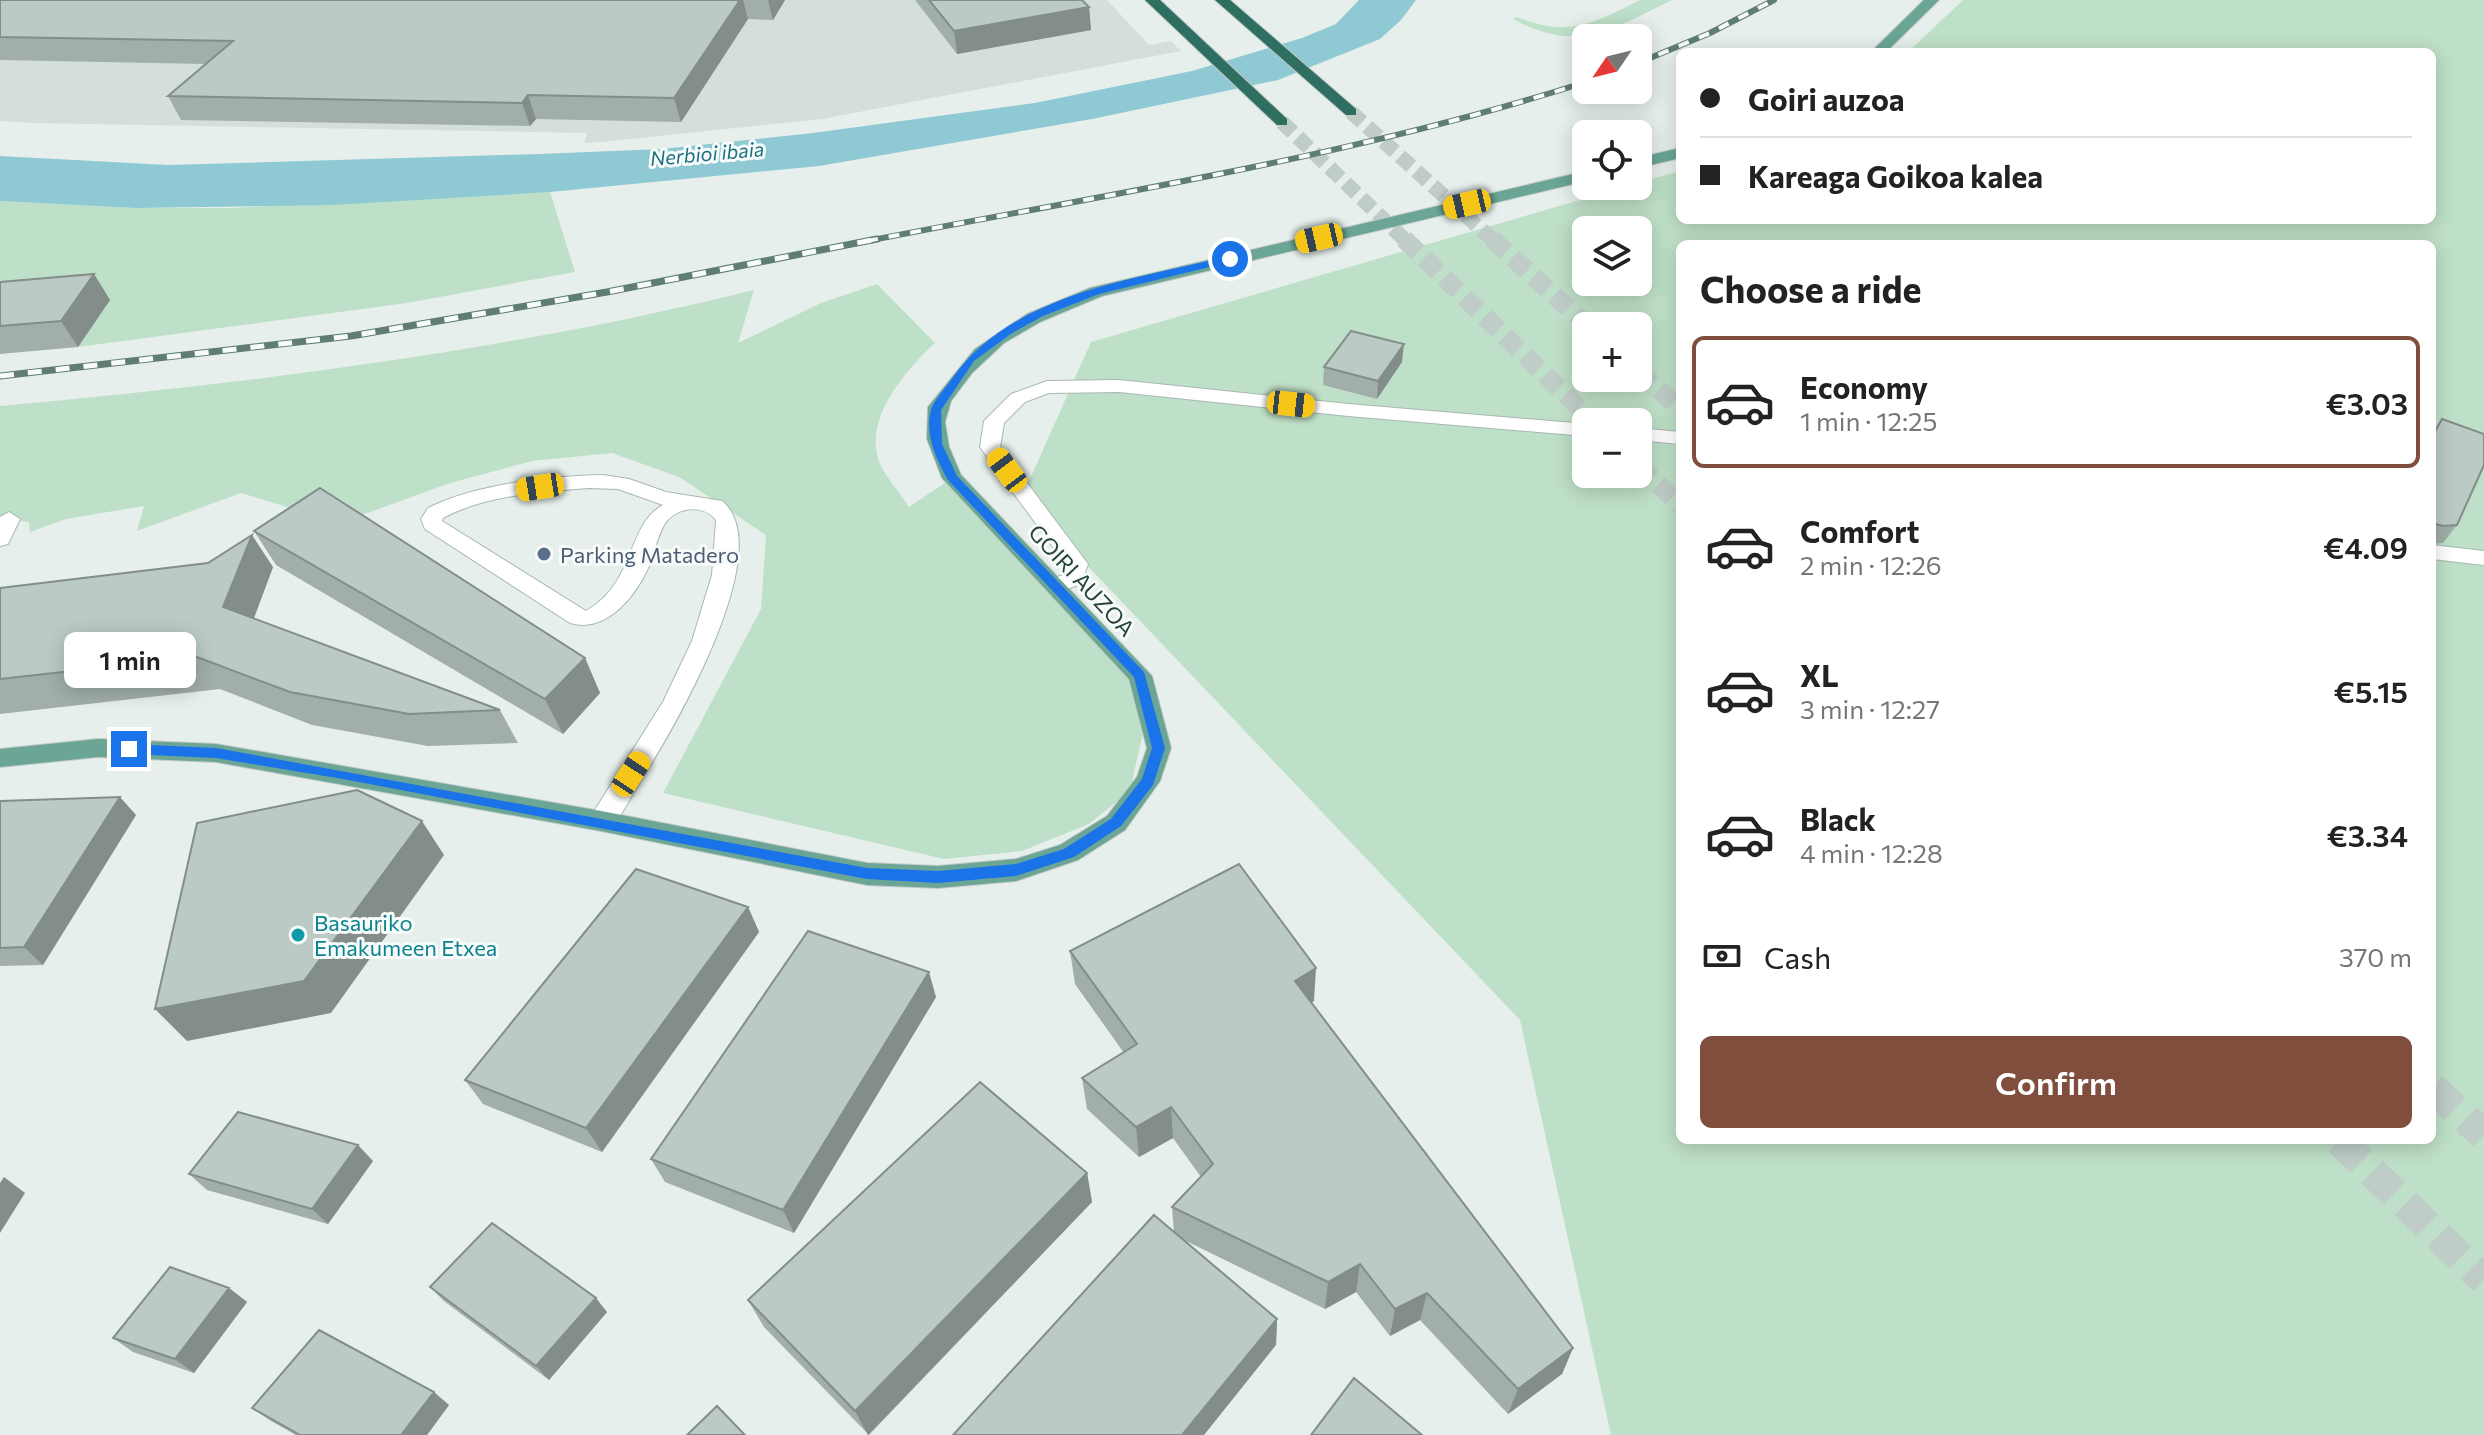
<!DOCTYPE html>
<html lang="en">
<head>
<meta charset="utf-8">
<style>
	:root { --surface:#fff; --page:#f6f6f6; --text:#222; --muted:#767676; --line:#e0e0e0; --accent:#804e3d }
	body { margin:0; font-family:Commissioner,sans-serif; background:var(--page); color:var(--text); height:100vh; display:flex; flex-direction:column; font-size:30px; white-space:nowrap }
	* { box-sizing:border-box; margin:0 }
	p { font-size:26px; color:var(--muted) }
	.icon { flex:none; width:44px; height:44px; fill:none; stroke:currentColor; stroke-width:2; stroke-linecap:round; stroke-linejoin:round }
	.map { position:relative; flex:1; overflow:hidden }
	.details { position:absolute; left:1676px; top:240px; width:760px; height:904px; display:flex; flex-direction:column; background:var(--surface); border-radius:12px; box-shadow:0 4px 20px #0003 }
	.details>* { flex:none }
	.banner { position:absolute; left:1676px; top:48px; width:760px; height:176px; border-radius:12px; box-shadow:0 4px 20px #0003; display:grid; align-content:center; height:176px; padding:0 24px; background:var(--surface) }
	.needle { width:52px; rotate:235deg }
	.controls { position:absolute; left:1572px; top:24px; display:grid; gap:16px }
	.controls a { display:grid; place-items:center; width:80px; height:80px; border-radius:12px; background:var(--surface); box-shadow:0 4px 20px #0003; font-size:40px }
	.end { position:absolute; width:36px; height:36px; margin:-18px; border:10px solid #1a73e8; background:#fff; box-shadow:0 0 0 4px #fff }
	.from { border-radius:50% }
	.bubble { position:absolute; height:56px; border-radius:12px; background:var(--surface); box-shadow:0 4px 20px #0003; font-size:26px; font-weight:600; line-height:56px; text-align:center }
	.car { position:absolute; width:24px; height:48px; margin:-24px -12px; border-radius:10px; box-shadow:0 0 6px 2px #0007; background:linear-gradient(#f5c518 24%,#345 0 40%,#f5c518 0 76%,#345 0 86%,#f5c518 0) }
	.banner b { display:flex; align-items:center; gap:28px; height:76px; font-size:30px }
	.banner b+b { border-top:2px solid var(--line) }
	.banner i { width:20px; height:20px; background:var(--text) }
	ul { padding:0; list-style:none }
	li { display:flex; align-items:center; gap:24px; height:132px; margin:0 16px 12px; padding:0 8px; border:4px solid transparent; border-radius:12px }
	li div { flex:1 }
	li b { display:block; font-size:30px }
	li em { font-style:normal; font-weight:600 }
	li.current { border-color:var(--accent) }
	li>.icon { width:72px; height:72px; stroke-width:1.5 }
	h2 { padding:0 24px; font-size:36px; line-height:96px }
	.pay { display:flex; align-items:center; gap:20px; height:88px; padding:0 24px; font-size:30px }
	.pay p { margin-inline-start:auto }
	.button { display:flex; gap:16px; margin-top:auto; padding:16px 24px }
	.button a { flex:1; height:92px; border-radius:12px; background:var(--accent); color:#fff; font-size:32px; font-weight:600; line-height:92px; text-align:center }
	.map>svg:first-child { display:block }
	.built { fill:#d4dfda }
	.green { fill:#bfe0c8; fill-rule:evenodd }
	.water { fill:#8ec9d4 }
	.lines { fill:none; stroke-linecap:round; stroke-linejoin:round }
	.highway-tunnel-far2 { stroke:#bfccc8; stroke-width:15; stroke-dasharray:15 7; stroke-linecap:butt }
	.highway-tunnel-far1 { stroke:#bfccc8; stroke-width:19; stroke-dasharray:19 9; stroke-linecap:butt }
	.highway-tunnel { stroke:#bfccc8; stroke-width:31; stroke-dasharray:31 15; stroke-linecap:butt }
	.street-casing { stroke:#a8b8b2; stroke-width:2 }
	.primary-casing { stroke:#c2cac8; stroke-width:2 }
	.highway-casing { stroke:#c2cac8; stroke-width:2 }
	.street { fill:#fff; fill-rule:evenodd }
	.primary { fill:#6aa596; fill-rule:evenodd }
	.highway { fill:#2f6f62; fill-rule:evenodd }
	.rail-far1-casing { stroke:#5f7d75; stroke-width:6 }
	.rail-casing { stroke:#5f7d75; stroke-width:7 }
	.rail-far1 { stroke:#f7fbf9; stroke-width:4; stroke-dasharray:11; stroke-linecap:butt }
	.rail { stroke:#f7fbf9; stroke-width:5; stroke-dasharray:14; stroke-linecap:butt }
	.wall { fill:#a1aea9 }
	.shaded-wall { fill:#838d89 }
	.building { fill:#bbcac4; stroke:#838d89; stroke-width:2 }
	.route { fill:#1a73e8 }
	.service-dot { fill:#5c6f8a; stroke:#f7fbf9; stroke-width:3 }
	.culture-dot { fill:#0f9aa8; stroke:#f7fbf9; stroke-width:3 }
	.labels { text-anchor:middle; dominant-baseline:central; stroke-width:6; stroke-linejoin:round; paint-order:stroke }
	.far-water-label { font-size:20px; font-style:italic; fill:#1c6f80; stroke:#f7fbf9 }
	.service-label { font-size:22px; fill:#4e5e75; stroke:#f7fbf9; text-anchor:start }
	.street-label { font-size:22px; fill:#24423a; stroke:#f7fbf9 }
	.culture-label { font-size:22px; fill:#0d838f; stroke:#f7fbf9; text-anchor:start }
</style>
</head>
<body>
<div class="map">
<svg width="2484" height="1435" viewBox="0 0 2484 1435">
	<rect width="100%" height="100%" fill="#e6efeb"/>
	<path class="built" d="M 0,0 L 1107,0 L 1149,45 L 1171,41 L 1181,51 L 822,119 L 601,142 L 584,143 L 587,133 L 33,123 L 0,121 Z"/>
	<path class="green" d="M 1640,0 L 1672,0 C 1613,29 1577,54 1513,19 L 1517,17 C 1569,38 1594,23 1640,0 Z
		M 1963,0 L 2484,0 L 2484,1435 L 1611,1435 L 1520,1020 L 1022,497 L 1091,342 L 1628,186 L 1638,186 L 1638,183 L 1680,171 L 1680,220 L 2432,220 L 2432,52 L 1908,52 ZM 1586,230 L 1638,230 L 1638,282 L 1586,282 ZM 1680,244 L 2432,244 L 2432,1140 L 1680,1140 ZM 1586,326 L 1638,326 L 1638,378 L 1586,378 ZM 1586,422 L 1638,422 L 1638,474 L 1586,474 Z
		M 550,192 L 575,272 L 407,303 L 78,347 L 109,301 L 0,309 L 0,201 L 135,208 L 229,208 Z
		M 877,284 L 935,343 C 906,370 860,421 881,466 C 888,480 900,493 909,507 L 952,478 L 1127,666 L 1143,732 L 1130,791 L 1089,824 L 1022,851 L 944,859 L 663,793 L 761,609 L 766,535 L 679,477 L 612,453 L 532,461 L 450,483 L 340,523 L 241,493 L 137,531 L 144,506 L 66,519 L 30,532 L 29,522 L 0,517 L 0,406 C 253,383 508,351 754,290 L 738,343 L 821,303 Z"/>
	<path class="water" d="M 1359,0 L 1416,0 L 1401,20 L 1380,39 L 1278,80 L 1092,119 L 819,166 L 550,192 L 333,205 L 135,208 L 0,201 L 0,156 L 168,165 L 539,154 L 662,149 L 813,133 L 1035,103 L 1192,71 L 1302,38 L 1336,24 Z"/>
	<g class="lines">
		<path class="highway-tunnel-far2" d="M 1351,112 L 1494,241
			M 1282,122 L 1406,241"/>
		<path class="highway-tunnel-far1" d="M 1404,239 L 1594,422
			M 1492,239 L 1588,326
			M 1638,371 L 1680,409
			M 1638,465 L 1680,505"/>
		<path class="highway-tunnel" d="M 2432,1088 L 2484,1135
			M 2339,1140 L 2484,1280"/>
		<defs>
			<path id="street" d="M 1119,380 L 1348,404 L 1586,424 L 1586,436 L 1348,416 L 1119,392 L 1049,393 L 1025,402 L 1004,423 L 1000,447 L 1088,564 L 1081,584 L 1055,593 L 1047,591 L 1044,586 L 1047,581 L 1063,575 L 1066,565 L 980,447 L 984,421 L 1011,394 L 1047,381 Z
				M 1638,428 L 1680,432 L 1680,444 L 1638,440 Z
				M 603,475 L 629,479 L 666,492 L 722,501 C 780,549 671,733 640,782 C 633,793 619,821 610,828 C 604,832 598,830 592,828 L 588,821 L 663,702 L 692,641 L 712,575 L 716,520 C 703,503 675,507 664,525 C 657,538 654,553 649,566 C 636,596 606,634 570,623 L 425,529 L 421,519 L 428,508 C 475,484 550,476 603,475 ZM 589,488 L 618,489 L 663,505 C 626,525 637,582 586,611 L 442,521 L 443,518 C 485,495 541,492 589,488 Z
				M 9,512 L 20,519 L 8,544 L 0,546 L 0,517 Z
				M 2432,545 L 2484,551 L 2484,565 L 2432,559 Z"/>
			<path id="primary" d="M 1924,0 L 1939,0 L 1886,52 L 1871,52 Z
				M 1680,148 L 1680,158 L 1638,168 L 1638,158 Z
				M 1586,171 L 1586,181 L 1102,296 L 1040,322 L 1004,343 L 972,373 L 951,401 L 945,422 L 949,447 L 961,475 L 1152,676 L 1171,748 L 1160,781 L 1125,830 L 1078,860 L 1016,881 L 938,888 L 867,885 L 601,831 L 216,762 L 98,757 L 0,767 L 0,749 L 98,739 L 216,744 L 601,811 L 867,863 L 938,866 L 1016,859 L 1060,845 L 1107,816 L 1137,777 L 1147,748 L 1129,679 L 942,478 L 927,439 L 928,407 L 975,349 L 1027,314 L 1090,288 Z"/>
			<path id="highway" d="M 1145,0 L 1160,0 L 1287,119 L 1287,125 L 1277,125 Z
				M 1215,0 L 1230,0 L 1356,109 L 1356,115 L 1346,115 Z"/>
		</defs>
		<use href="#street" class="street-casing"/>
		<use href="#primary" class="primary-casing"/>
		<use href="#highway" class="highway-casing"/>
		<use href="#street" class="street"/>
		<use href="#primary" class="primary"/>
		<use href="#highway" class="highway"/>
		<defs>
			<path id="rail-far1" d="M 1638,63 L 1710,33 L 1774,0
				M 867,241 C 1108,194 1352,157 1586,82"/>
			<path id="rail" d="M 0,376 L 351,336 L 607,292 L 877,239"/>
		</defs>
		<use href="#rail-far1" class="rail-far1-casing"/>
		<use href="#rail" class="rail-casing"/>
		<use href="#rail-far1" class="rail-far1"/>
		<use href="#rail" class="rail"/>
	</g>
	<path class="wall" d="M 0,0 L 785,0 L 773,20 L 748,19 L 681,122 L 536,119 L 530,126 L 181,120 L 168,96 L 206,64 L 0,60 Z
		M 915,0 L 1082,0 L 1089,7 L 1091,30 L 957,54 Z
		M 94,274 L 110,300 L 78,347 L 0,354 L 0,282 Z
		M 1402,362 L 1377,399 L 1323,385 L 1324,367 Z
		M 2442,419 L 2457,525 L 2443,543 L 2432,544 L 2432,432 Z
		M 254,531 L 585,658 L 600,693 L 563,734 L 276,565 Z
		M 273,567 L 254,618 L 500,710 L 518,743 L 428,746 L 312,725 L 220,689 L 0,714 L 0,588 Z
		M 0,801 L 136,815 L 43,965 L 0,966 Z
		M 748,907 L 759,932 L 602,1152 L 483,1104 L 465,1080 Z
		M 1070,951 L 1314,1001 L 1311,1002 L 1573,1348 L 1562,1374 L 1508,1414 L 1420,1320 L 1390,1336 L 1356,1292 L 1325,1309 L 1184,1240 L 1277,1319 L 1276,1345 L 1174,1232 L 1172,1207 L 1201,1177 L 1173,1138 L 1139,1157 L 1087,1109 L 1082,1078 L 1124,1053 L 1075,984 Z
		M 936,997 L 794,1233 L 665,1182 L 651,1159 Z
		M 373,1161 L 328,1224 L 207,1190 L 189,1174 Z
		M 1087,1173 L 1092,1202 L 869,1435 L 764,1327 L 748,1300 Z
		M 430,1287 L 607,1312 L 549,1380 L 444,1301 Z
		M 229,1288 L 247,1302 L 194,1373 L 133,1352 L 113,1338 Z
		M 449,1405 L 427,1435 L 296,1435 L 271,1421 L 252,1408 Z"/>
	<path class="shaded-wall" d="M 740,0 L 743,0 L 748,19 L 681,122 L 674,98 Z
		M 768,0 L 785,0 L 773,20 Z
		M 1089,7 L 1091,30 L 957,54 L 954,31 Z
		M 528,95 L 536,119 L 530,126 L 522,103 Z
		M 94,274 L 110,300 L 78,347 L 61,321 Z
		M 1404,344 L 1402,362 L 1377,399 L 1378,381 Z
		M 252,535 L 273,567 L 246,639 L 223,607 Z
		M 585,658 L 600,693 L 563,734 L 545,699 Z
		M 120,797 L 136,815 L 43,965 L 24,947 Z
		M 422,821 L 444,855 L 331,1013 L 187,1041 L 155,1009 Z
		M 748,907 L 759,932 L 602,1152 L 586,1128 Z
		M 1316,968 L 1314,1001 L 1293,1013 L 1295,981 Z
		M 929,972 L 936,997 L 794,1233 L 783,1210 Z
		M 1171,1107 L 1173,1138 L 1139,1157 L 1136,1127 Z
		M 358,1145 L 373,1161 L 328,1224 L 312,1209 Z
		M 1087,1173 L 1092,1202 L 868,1435 L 855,1411 Z
		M 4,1177 L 25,1193 L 0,1233 L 0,1183 Z
		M 1360,1264 L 1356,1292 L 1325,1309 L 1328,1282 Z
		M 229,1288 L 247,1302 L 194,1373 L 175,1359 Z
		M 1427,1293 L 1420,1320 L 1390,1336 L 1395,1309 Z
		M 596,1298 L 607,1312 L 549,1380 L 536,1366 Z
		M 1277,1319 L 1276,1345 L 1204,1435 L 1182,1435 Z
		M 1573,1348 L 1562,1374 L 1508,1414 L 1518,1389 Z
		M 434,1392 L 449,1405 L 427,1435 L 401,1435 Z"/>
	<path class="building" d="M 0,0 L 740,0 L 674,98 L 528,95 L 522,103 L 168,96 L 233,41 L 0,37 Z
		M 929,0 L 1082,0 L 1089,7 L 954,31 Z
		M 94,274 L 61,321 L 0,326 L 0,282 Z
		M 1351,331 L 1404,344 L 1378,381 L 1324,367 Z
		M 2442,419 L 2484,434 L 2484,465 L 2457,525 L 2443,526 L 2432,523 L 2432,437 Z
		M 320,488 L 585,658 L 545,699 L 254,531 Z
		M 252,535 L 223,607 L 500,710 L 409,714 L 290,692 L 197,657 L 0,679 L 0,588 L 208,563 Z
		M 357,790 L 422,821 L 304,981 L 155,1009 L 197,823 Z
		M 120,797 L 24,947 L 0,948 L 0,801 Z
		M 1239,864 L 1316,968 L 1295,981 L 1573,1348 L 1518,1389 L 1427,1293 L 1395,1309 L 1360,1264 L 1328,1282 L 1172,1207 L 1213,1164 L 1171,1107 L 1136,1127 L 1082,1078 L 1137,1044 L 1070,951 Z
		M 636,869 L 748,907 L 586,1128 L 465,1080 Z
		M 808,931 L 929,972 L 783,1210 L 651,1159 Z
		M 980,1082 L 1087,1173 L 855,1411 L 748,1300 Z
		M 238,1112 L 358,1145 L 312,1209 L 189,1174 Z
		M 1154,1215 L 1277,1319 L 1182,1435 L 953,1435 Z
		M 492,1223 L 596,1298 L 536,1366 L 430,1287 Z
		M 170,1267 L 229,1288 L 175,1359 L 113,1338 Z
		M 319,1330 L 434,1392 L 401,1435 L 300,1435 L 252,1408 Z
		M 1354,1378 L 1422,1435 L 1311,1435 Z
		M 717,1406 L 745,1435 L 687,1435 Z"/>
	<path class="route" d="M 1230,256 L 1234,261 L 1099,294 L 1043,316 L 1012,333 L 974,361 L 941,410 L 942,444 L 957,476 L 1144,672 L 1165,748 L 1153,785 L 1121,826 L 1074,857 L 1016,876 L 938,883 L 867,879 L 343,779 L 216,758 L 129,754 L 122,749 L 129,744 L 216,748 L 867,868 L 938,871 L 1016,864 L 1064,849 L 1111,819 L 1142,779 L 1152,748 L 1134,677 L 948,480 C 937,461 924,433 931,410 C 934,400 945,389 951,380 C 1011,293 1136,279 1230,256 Z"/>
	<circle class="service-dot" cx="544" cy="554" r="8"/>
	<circle class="culture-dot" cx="298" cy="935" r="8"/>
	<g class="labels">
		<g class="far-water-label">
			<text transform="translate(707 153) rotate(-5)">Nerbioi ibaia</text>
		</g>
		<g class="service-label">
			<text x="560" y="554">Parking Matadero</text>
		</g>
		<g class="street-label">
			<text transform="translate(1082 580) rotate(47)">GOIRI AUZOA</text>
		</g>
		<g class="culture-label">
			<text x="314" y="922">Basauriko<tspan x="314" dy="25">Emakumeen Etxea</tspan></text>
		</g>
	</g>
</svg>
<div class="controls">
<a><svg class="needle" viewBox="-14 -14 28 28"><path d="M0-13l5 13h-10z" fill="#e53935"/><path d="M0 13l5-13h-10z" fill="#767676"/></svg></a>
<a><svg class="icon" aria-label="locate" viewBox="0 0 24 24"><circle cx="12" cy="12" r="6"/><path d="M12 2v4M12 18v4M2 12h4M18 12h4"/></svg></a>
<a><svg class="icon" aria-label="layers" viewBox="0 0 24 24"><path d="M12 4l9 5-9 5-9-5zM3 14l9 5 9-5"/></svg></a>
<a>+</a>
<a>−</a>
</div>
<i class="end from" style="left:1230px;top:259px"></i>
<i class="end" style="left:129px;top:749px"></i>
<div class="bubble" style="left:64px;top:632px;width:132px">1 min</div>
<i class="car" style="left:1467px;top:204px;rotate:257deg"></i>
<i class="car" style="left:1319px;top:238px;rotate:257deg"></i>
<i class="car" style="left:1291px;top:404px;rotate:96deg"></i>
<i class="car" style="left:1007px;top:470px;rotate:323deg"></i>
<i class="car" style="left:540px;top:487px;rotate:261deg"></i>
<i class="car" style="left:631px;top:774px;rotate:33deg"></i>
<div class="banner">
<b><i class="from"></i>Goiri auzoa</b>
<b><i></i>Kareaga Goikoa kalea</b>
</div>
<section class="details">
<h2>Choose a ride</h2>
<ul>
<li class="current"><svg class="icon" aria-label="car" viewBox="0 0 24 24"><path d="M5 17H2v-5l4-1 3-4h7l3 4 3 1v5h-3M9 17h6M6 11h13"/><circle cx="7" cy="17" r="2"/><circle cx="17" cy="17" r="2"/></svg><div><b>Economy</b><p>1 min · 12:25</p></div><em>€3.03</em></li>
<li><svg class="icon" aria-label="car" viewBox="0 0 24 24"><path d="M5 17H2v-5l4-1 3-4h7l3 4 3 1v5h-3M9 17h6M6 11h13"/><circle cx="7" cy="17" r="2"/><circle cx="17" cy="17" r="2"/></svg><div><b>Comfort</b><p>2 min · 12:26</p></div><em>€4.09</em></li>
<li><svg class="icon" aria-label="car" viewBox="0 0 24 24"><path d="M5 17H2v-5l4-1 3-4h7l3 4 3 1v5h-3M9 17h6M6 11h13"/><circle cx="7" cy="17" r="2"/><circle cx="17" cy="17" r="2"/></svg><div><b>XL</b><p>3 min · 12:27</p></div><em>€5.15</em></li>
<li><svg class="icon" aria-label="car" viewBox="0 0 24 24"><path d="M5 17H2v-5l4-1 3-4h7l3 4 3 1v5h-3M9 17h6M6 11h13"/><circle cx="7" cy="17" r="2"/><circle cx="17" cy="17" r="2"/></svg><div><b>Black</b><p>4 min · 12:28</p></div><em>€3.34</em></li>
</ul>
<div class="pay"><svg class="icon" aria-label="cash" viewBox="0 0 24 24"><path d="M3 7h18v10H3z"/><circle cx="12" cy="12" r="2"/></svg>Cash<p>370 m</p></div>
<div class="button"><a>Confirm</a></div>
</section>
</div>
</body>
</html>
